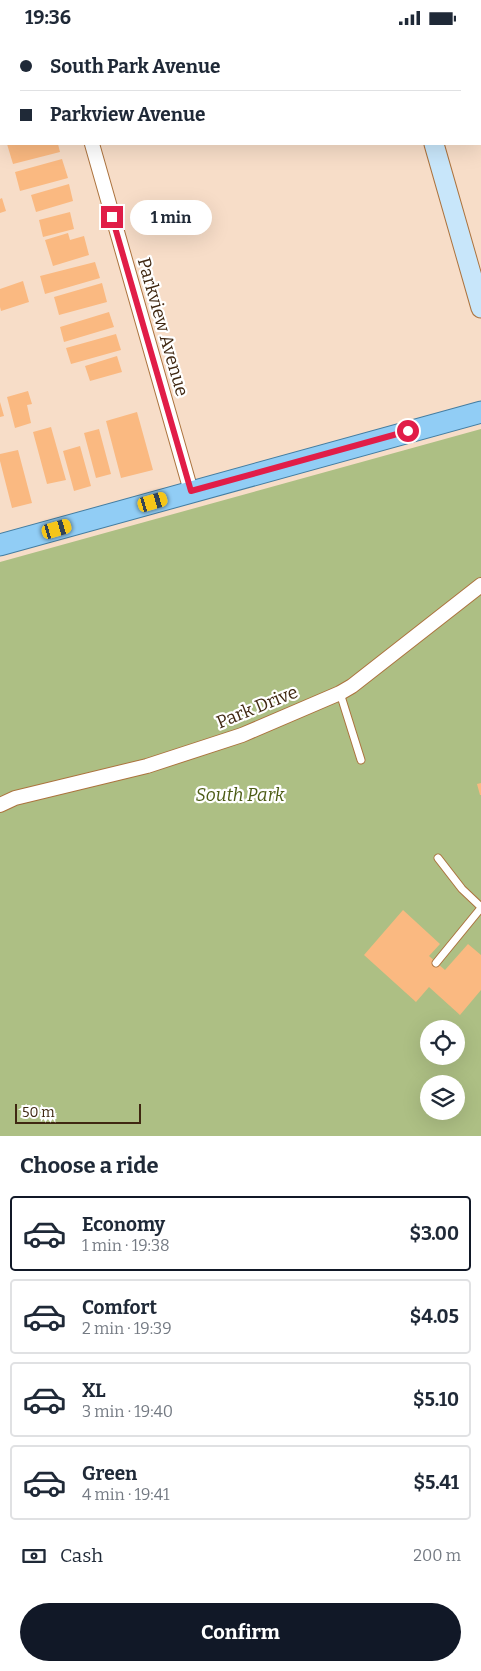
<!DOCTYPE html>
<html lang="en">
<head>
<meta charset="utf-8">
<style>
	:root { --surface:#fff; --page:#f2f2f3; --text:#1f2937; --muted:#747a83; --line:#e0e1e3; --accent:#111827 }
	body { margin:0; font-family:Bitter,serif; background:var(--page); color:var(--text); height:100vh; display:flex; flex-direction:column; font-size:19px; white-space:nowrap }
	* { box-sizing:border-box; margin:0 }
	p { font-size:16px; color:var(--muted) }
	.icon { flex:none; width:28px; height:28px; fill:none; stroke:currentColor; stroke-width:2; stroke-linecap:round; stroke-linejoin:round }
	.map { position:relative; height:1101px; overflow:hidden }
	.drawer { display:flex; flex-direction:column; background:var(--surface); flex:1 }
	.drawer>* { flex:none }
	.hud { position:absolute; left:0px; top:0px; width:481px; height:110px; box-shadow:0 5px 20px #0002; display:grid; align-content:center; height:110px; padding:0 20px; background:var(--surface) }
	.controls { position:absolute; left:420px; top:985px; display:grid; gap:10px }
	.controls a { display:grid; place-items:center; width:45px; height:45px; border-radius:50%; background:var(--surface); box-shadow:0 5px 20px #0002; font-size:25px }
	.scale { position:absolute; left:15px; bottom:12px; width:126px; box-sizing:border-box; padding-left:5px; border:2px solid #3f2711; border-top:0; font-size:14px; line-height:18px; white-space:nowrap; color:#3f2711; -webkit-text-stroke:4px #fff; paint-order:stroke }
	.end { position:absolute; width:22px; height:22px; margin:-11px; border:6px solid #e11d48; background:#fff; box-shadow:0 0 0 2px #fff }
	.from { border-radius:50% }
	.bubble { position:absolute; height:35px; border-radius:18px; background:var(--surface); box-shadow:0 5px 20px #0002; font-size:16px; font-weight:700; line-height:35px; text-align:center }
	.car { position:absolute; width:15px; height:30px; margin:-15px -8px; border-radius:6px; box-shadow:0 0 4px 1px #0007; background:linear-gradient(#f5c518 24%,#345 0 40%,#f5c518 0 76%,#345 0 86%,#f5c518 0) }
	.hud b { display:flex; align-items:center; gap:18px; height:48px; font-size:19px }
	.hud b+b { border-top:1px solid var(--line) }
	.hud i { width:12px; height:12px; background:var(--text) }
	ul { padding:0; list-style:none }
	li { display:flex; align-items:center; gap:15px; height:75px; margin:0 10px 8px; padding:0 10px; border:2px solid var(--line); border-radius:5px }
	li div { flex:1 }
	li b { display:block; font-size:19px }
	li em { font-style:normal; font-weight:700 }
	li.active { border-color:var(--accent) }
	li>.icon { width:45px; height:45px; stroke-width:1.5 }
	h2 { padding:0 20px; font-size:22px; line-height:60px }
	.pay { display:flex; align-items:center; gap:12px; height:55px; padding:0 20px; font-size:19px }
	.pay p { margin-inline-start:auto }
	.action { display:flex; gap:10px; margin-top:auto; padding:10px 20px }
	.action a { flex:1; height:58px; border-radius:30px; background:var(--accent); color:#fff; font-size:20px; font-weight:700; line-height:58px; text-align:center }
	.status { display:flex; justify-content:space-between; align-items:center; height:35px; padding:0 25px; background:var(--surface); direction:ltr }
	.status svg { height:14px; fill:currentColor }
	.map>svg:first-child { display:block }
	.green { fill:#adbf84; fill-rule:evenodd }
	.building { fill:#fab981 }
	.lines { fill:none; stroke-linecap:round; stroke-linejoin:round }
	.lane-casing { stroke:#ac733e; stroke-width:9 }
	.street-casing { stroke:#ac733e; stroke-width:16 }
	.secondary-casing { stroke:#ac733e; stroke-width:21 }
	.primary-casing { stroke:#447da1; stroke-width:23 }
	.lane { stroke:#fff; stroke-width:7 }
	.street { stroke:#fff; stroke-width:14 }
	.secondary { stroke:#c8e6fa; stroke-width:19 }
	.primary { stroke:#91cdf5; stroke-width:21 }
	.route { stroke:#e11d48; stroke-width:6 }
	.labels { text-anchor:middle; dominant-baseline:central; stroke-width:4.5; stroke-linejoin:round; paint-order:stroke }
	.street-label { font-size:18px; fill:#3f2711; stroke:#fff }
	.park-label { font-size:18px; font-style:italic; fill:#4c5c15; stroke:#fff }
</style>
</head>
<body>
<div class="status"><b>19:36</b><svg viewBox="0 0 49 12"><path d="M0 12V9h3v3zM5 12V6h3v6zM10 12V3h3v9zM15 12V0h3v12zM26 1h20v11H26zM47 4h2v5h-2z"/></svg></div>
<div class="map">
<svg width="481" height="1101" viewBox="0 0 481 1101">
	<rect width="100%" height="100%" fill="#f7ddc8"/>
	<path class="green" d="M 481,394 L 481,1101 L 0,1101 L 0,527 ZM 429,994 L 456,994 L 456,1021 L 429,1021 ZM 429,1049 L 456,1049 L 456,1076 L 429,1076 Z"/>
	<path class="building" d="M 7,109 L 58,109 L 60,117 L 13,129 Z
		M 62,124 L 68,143 L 20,156 L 15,137 Z
		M 69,149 L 73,166 L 36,177 L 31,160 Z
		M 2,163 L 6,176 L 0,178 L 0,164 Z
		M 70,177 L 74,194 L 43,202 L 39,185 Z
		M 68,198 L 70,205 L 84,201 L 89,220 L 53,231 L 45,205 Z
		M 95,227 L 100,243 L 45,259 L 40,241 Z
		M 23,246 L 29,267 L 1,276 L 0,272 L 0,254 Z
		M 102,248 L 107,267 L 59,280 L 54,262 Z
		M 109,277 L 114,292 L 64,307 L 60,292 Z
		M 116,299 L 121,315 L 71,329 L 66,313 Z
		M 117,321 L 122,337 L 90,346 L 85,331 Z
		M 28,356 L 32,369 L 27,370 L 31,388 L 15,393 L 7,362 Z
		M 0,367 L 4,381 L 0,382 Z
		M 137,377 L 153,435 L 121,443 L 106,386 Z
		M 51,392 L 66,445 L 47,449 L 33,397 Z
		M 99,394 L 111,439 L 96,443 L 84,398 Z
		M 80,411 L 91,451 L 74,456 L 63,416 Z
		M 18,415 L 32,468 L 12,473 L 0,426 L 0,419 Z
		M 481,748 L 481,760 L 480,760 L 477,749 Z
		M 403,875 L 440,909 L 429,921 L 445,935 L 468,909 L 481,920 L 481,955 L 460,980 L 429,952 L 416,967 L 364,920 Z"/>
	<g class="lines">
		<defs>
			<path id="lane" d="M 340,658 L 361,725
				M 438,823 L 462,854 L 481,872
				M 436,928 L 481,873"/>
			<path id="street" d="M 60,0 L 61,1
				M 92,109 L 191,456
				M 0,770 L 15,763 L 147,731 L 242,700 L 340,658 L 352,651 L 481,550"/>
			<path id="secondary" d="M 394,0 L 394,1
				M 434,109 L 481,273"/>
			<path id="primary" d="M 0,510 L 481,377"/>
		</defs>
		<use href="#lane" class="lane-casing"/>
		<use href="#street" class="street-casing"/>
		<use href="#secondary" class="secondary-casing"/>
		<use href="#primary" class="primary-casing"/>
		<use href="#lane" class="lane"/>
		<use href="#street" class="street"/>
		<use href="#secondary" class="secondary"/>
		<use href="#primary" class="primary"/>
	</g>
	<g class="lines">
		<path class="route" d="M 112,182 L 191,456 L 408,396"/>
	</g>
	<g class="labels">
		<g class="street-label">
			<text transform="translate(163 292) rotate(74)">Parkview Avenue</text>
			<text transform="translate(257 672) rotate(-22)">Park Drive</text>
		</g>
		<g class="park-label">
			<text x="240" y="760">South Park</text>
		</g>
	</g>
</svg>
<div class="controls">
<a><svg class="icon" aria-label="locate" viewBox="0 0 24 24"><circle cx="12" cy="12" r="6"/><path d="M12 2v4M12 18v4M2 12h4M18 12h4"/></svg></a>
<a><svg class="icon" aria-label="layers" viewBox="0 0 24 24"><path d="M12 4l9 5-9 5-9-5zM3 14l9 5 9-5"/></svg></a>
</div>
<div class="scale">50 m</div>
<i class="end from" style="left:408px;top:396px"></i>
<i class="end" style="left:112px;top:182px"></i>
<div class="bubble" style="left:130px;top:165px;width:82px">1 min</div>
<i class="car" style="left:153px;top:467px;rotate:74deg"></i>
<i class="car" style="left:57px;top:494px;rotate:74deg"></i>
<div class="hud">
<b><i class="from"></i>South Park Avenue</b>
<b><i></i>Parkview Avenue</b>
</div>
</div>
<section class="drawer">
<h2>Choose a ride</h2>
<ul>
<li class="active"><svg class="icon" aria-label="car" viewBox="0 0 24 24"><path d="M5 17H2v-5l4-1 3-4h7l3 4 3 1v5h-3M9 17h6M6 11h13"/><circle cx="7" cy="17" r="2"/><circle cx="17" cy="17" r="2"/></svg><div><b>Economy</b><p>1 min · 19:38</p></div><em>$3.00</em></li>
<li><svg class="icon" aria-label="car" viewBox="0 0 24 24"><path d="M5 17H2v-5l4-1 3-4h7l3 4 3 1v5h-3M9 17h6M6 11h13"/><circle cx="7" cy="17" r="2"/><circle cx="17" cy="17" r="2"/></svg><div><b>Comfort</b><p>2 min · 19:39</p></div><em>$4.05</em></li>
<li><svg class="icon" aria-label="car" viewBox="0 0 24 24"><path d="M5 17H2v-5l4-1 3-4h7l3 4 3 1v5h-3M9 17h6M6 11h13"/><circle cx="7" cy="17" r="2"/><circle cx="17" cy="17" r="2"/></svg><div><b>XL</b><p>3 min · 19:40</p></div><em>$5.10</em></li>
<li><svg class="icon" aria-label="car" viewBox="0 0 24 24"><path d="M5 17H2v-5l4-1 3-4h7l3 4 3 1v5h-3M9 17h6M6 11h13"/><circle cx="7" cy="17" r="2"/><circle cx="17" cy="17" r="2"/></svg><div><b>Green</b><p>4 min · 19:41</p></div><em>$5.41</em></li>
</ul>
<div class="pay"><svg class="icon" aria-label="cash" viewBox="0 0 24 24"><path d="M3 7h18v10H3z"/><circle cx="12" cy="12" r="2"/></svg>Cash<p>200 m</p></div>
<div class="action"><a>Confirm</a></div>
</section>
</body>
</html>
